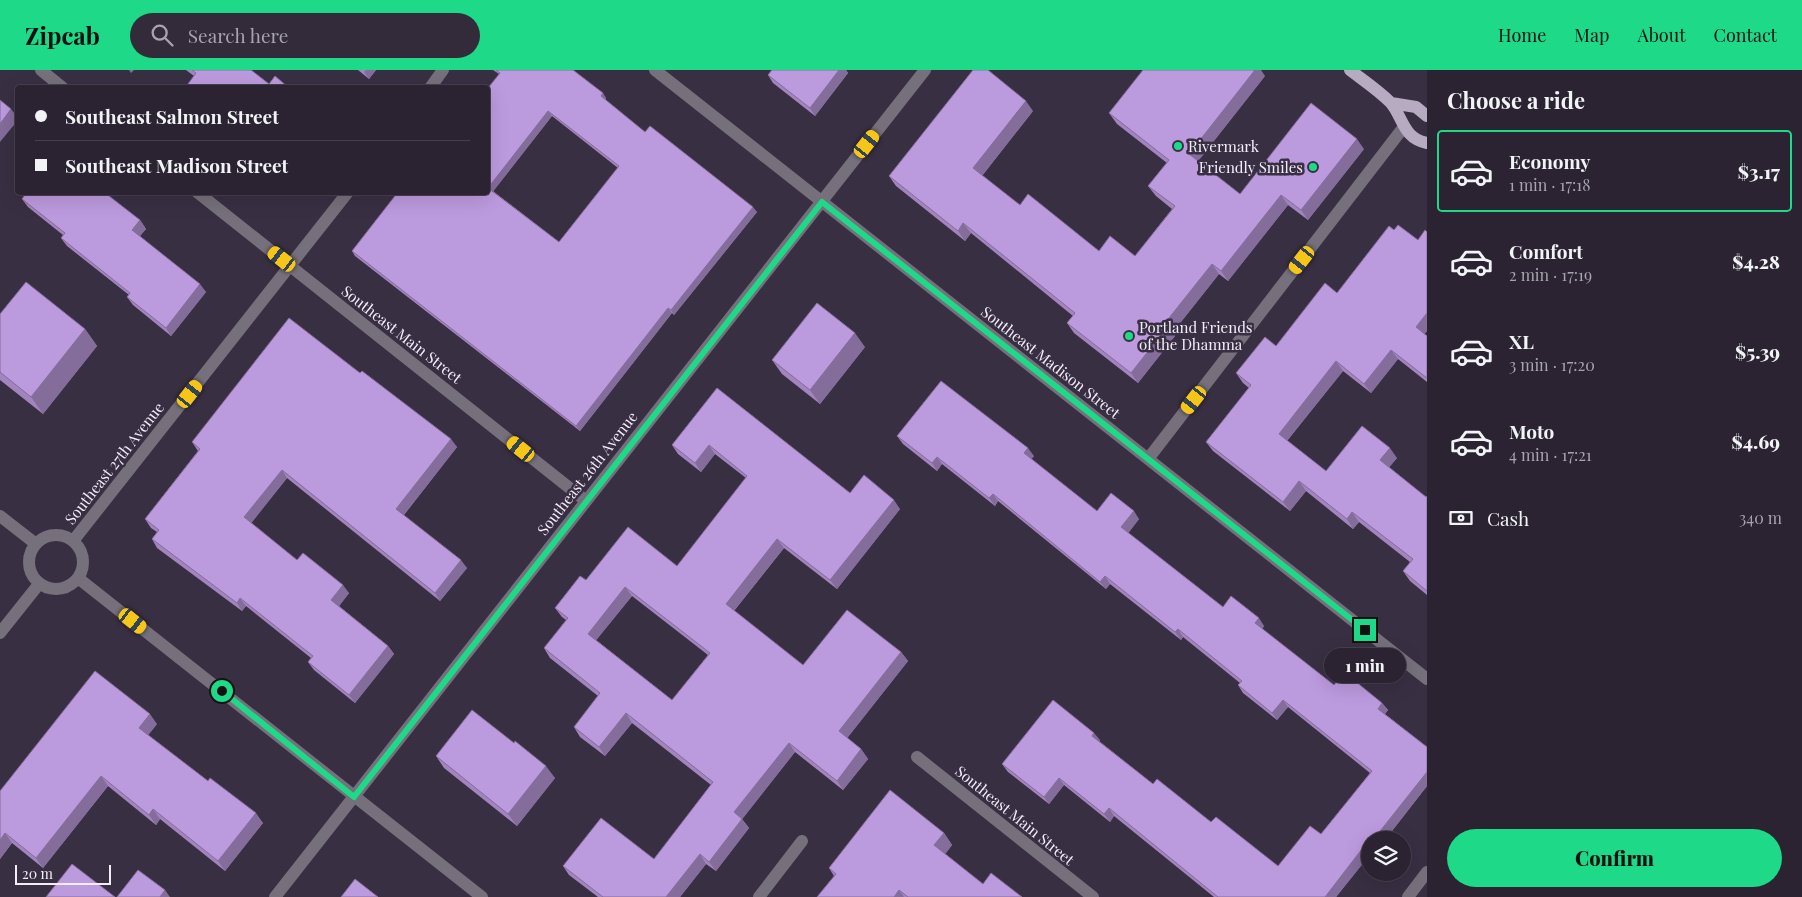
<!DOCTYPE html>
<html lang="en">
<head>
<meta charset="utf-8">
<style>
	:root { --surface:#2b2332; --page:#332b3a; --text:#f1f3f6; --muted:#a6a4ac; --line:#47404d; --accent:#1dd988 }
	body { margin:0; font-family:"Playfair Display",serif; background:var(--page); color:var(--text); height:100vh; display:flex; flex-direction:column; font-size:19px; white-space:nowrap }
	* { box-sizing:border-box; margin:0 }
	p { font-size:16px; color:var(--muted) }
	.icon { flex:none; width:28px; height:28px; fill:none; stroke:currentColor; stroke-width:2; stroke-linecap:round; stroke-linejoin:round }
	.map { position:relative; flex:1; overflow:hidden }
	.panel { display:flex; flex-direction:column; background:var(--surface); width:375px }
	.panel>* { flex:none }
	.guide { position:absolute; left:15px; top:15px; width:475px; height:110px; border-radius:5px; box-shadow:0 5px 20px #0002,0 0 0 1px var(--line); display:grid; align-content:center; height:110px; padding:0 20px; background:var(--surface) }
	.buttons { position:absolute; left:1361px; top:761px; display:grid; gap:10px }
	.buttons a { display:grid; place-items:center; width:50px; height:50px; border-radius:50%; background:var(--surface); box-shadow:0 5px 20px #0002,0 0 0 1px var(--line); font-size:25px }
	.scale { position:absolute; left:15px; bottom:12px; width:96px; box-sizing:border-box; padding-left:5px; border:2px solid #f3edfa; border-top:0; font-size:14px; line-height:18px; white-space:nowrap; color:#f3edfa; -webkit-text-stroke:4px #392f43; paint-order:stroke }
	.end { position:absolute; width:22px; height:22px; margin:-11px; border:6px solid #1dd988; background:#111; box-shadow:0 0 0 2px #111 }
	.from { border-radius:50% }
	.bubble { position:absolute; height:35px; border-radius:18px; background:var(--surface); box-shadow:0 5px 20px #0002,0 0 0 1px var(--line); font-size:16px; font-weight:800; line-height:35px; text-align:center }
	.car { position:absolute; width:15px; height:30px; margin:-15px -8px; border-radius:6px; box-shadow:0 0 4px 1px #0007; background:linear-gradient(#f5c518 24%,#345 0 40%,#f5c518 0 76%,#345 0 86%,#f5c518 0) }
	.guide b { display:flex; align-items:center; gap:18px; height:48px; font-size:19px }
	.guide b+b { border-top:1px solid var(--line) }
	.guide i { width:12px; height:12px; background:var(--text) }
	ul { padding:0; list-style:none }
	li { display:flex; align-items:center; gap:15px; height:82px; margin:0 10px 8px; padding:0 10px; border:2px solid transparent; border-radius:5px }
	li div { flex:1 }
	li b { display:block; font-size:19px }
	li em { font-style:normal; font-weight:800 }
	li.on { border-color:var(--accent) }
	li>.icon { width:45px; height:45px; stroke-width:1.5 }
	h2 { padding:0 20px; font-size:22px; line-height:60px }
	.pay { display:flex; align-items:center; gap:12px; height:55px; padding:0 20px; font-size:19px }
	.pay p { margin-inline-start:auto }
	.action { display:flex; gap:10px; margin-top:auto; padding:10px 20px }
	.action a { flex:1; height:58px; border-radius:30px; background:var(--accent); color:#111; font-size:20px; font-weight:800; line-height:58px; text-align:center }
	header { display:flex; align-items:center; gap:30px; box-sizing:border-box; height:70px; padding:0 25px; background:var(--accent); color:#111 }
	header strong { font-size:24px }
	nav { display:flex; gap:28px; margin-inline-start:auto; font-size:18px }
	.search { width:350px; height:45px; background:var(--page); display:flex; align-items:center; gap:12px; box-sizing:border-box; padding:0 18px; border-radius:28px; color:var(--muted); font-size:19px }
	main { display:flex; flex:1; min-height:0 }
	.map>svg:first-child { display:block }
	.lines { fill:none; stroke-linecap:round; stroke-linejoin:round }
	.minor { stroke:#75707b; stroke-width:12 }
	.major { stroke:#b6abc1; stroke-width:12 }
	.wall { fill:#a284bf; fill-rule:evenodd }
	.shaded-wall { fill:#846c9b }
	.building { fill:#bc9ade; stroke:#846c9b; fill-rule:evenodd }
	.route { stroke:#1dd988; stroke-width:6 }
	.poi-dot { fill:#1dd988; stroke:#392f43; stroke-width:2 }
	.labels { text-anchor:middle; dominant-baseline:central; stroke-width:5; stroke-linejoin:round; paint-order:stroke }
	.poi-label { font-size:15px; fill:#f3edfa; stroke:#392f43; text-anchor:start }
	.street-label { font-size:15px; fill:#f3edfa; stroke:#392f43 }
</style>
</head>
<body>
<header>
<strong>Zipcab</strong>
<div class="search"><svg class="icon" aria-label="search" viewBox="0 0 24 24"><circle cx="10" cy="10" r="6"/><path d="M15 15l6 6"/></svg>Search here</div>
<nav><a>Home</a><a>Map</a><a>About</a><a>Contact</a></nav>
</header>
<main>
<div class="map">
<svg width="1427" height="827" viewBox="0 0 1427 827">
	<rect width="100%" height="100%" fill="#392f43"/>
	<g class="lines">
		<path class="minor" d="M 41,0 L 63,18
			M 655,0 L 1427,609
			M 430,18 L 443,0
			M 197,122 L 586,431
			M 1148,389 L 1403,58
			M 0,446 L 36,474
			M29 492a27 27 0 1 1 54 0a27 27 0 1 1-54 0Z
			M 73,471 L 348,122
			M 78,508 L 482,827
			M 0,563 L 39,514
			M 917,687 L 1093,827
			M 275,827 L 925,0
			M 759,827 L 802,771
			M 1408,827 L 1427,802"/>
		<path class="major" d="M 1350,0 C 1363,10 1378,20 1390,32 C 1403,46 1402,68 1427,73
			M 1391,33 L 1416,37 L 1427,46"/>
	</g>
	<path class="wall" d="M 186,0 L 251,0 L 269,14 L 289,18 L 194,6 Z
		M 358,0 L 376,0 L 369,9 Z
		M 493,0 L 573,0 L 606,28 L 605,30 L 645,62 L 757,142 L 674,245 L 672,243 L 580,361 L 355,186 L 352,181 L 488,122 L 499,4 ZM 552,46 L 618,98 L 559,172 L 493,121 Z
		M 772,0 L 846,0 L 848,3 L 815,46 L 773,13 L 768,5 Z
		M 1265,6 L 1198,91 L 1240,124 L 1364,79 L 1308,150 L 1288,135 L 1228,211 L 1219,204 L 1173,262 L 1175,266 L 1138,313 L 1074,263 L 1067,253 L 1073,246 L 971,163 L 965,171 L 896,116 L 889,106 L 1033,41 L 982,106 L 1020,135 L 1099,181 L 1135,186 L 1172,139 L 1156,126 L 1148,116 L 1167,93 L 1117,54 L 1109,43 Z
		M 22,129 L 140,150 L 146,159 L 140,166 L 206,222 L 171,266 L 133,235 L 127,227 L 129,225 L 67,176 L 61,168 L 63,165 L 28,137 Z
		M 1394,160 L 1418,170 L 1427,162 L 1427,261 L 1424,264 L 1427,266 L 1427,312 L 1398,289 L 1371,323 L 1343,301 L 1287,371 L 1326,401 L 1397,388 L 1389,397 L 1426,427 L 1427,426 L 1427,525 L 1410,511 L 1403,501 L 1410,492 L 1359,452 L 1353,459 L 1306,421 L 1290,441 L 1213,381 L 1206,372 L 1249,318 L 1243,313 L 1236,303 L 1276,276 L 1337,223 Z
		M 0,244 L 85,259 L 97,276 L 43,344 L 0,310 Z
		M 865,277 L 820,334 L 782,304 L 772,290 Z
		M 360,303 L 457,377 L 404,445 L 467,498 L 440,531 L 287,408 L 251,453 L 297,490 L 349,523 L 339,536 L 388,576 L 394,584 L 355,633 L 314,600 L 308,592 L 311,588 L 246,536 L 242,541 L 157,478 L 152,469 L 157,462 L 151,458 L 145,449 L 198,381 L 192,372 Z
		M 717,318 L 850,423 L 900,439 L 837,519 L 784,478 L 734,541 L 803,595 L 901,582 L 908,591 L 847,668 L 861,679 L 868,689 L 843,720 L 795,682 L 742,749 L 749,758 L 716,801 L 706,794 L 680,827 L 598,827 L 569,805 L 563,796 L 654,789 L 711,715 L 632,653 L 605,686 L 580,667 L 574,657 L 598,626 L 550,588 L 544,578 L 566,550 L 562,547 L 555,538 L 586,510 L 677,496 L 746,408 L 715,384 L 701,402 L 678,384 L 672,375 ZM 632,526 L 708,585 L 672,630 L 596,570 Z
		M 897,366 L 1034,386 L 1031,389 L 1097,441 L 1139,449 L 1128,463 L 1223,537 L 1264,556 L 1262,559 L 1334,615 L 1382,633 L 1388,640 L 1385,644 L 1427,677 L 1427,716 L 1385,770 L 1370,770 L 1370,788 L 1368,787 L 1336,827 L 1214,827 L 1114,746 L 1110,752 L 1064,715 L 1049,734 L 1008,702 L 1002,694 L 1100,670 L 1099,671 L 1153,714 L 1278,796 L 1321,764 L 1370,703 L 1288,637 L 1277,650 L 1243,623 L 1238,615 L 1240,613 L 1183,567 L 1181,570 L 1110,514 L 1106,519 L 998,431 L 995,436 L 942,394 L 937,401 L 903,374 Z
		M 157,654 L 148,665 L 263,753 L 225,801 L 160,749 L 156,755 L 108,716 L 43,798 L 12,773 L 0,789 L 0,721 Z
		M 514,673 L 555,708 L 517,756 L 444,698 L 436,686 Z
		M 944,763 L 952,775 L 945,784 L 983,814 L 1022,827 L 817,827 L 834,806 L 829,798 Z"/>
	<path class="shaded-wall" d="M 129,0 L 134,0 L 131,3 Z
		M 366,0 L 376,0 L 369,9 L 364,2 Z
		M 839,0 L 846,0 L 848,3 L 815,46 L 810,38 Z
		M 1255,0 L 1261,0 L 1265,6 L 1196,94 L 1189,84 Z
		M 603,23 L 606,28 L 604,31 L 601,26 Z
		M 1026,31 L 1033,41 L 980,108 L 973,98 Z
		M 11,39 L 18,48 L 18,50 L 0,72 L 0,54 Z
		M 548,41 L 552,46 L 492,123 L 488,118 Z
		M 1357,69 L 1364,79 L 1308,150 L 1301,140 Z
		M 1281,125 L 1288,135 L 1228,211 L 1221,201 Z
		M 753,137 L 757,142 L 674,245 L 671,240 Z
		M 140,150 L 146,159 L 138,168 L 132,160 Z
		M 963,153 L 971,163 L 965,171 L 958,161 Z
		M 1212,194 L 1219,204 L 1173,262 L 1175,266 L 1138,313 L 1131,303 L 1165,253 Z
		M 200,214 L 206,222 L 171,266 L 166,258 Z
		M 668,238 L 672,243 L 580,361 L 576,356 Z
		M 1427,243 L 1427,261 L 1422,267 L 1416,257 Z
		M 85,259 L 97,276 L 43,344 L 31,327 Z
		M 855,263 L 865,277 L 820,334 L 810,320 Z
		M 1391,280 L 1398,289 L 1371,323 L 1364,314 Z
		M 1336,291 L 1343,301 L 1285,373 L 1279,364 Z
		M 451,369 L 457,377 L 402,447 L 396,439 Z
		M 709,375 L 715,384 L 701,402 L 695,393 Z
		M 1028,378 L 1034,386 L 1030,391 L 1024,383 Z
		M 1390,378 L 1397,388 L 1387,400 L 1380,390 Z
		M 937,387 L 942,394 L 937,401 L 932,393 Z
		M 282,400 L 287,408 L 249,456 L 244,447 Z
		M 1299,411 L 1306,421 L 1290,441 L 1283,432 Z
		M 993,424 L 998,431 L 995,436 L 989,428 Z
		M 894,430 L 900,439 L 837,519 L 830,510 Z
		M 1134,441 L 1139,449 L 1127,465 L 1121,457 Z
		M 1352,442 L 1359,452 L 1353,459 L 1347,449 Z
		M 777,469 L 784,478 L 732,543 L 726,534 Z
		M 461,490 L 467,498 L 440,531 L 435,523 Z
		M 1105,506 L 1110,514 L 1106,519 L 1100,512 Z
		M 343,515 L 349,523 L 337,539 L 331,530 Z
		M 625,517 L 632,526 L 594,573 L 588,564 Z
		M 240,528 L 246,536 L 242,541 L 237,533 Z
		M 1259,548 L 1264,556 L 1261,561 L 1255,553 Z
		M 1178,559 L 1183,567 L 1181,570 L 1175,562 Z
		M 388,576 L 394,584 L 355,633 L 349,625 Z
		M 901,582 L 908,591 L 845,671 L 839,661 Z
		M 1283,630 L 1288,637 L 1277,650 L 1272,643 Z
		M 1382,633 L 1388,640 L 1383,646 L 1378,639 Z
		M 626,643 L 632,653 L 605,686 L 599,677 Z
		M 150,644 L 157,654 L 146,668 L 139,658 Z
		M 1094,663 L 1100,670 L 1097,674 L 1092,666 Z
		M 789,673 L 795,682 L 740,752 L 734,742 Z
		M 861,679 L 868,689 L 843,720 L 837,711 Z
		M 546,696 L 555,708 L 517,756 L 508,744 Z
		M 1427,702 L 1427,716 L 1385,770 L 1373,770 Z
		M 101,706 L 108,716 L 43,798 L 36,788 Z
		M 1059,708 L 1064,715 L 1049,734 L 1044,727 Z
		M 1109,738 L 1114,746 L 1110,752 L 1104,744 Z
		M 153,739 L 160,749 L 156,755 L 149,745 Z
		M 256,743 L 263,753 L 225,801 L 218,791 Z
		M 742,749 L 749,758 L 716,801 L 709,792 Z
		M 5,763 L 12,773 L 0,789 L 0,770 Z
		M 944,763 L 952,775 L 943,787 L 934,775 Z
		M 1370,774 L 1370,788 L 1365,781 Z
		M 1362,779 L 1368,787 L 1336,827 L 1325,827 Z
		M 700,784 L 706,794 L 680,827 L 666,827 Z
		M 165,820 L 170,827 L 160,827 Z
		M 899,820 L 904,827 L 894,827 Z"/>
	<path class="building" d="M 192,0 L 251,0 L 269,14 L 275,6 L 289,18 L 185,18 L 196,3 Z
		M 496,0 L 573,0 L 603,23 L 601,26 L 645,62 L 650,56 L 753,137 L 671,240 L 668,238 L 576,356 L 352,181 L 398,122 L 488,122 L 488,18 L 500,3 ZM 548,41 L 619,96 L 559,172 L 488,118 Z
		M 772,0 L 839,0 L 810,38 L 768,5 Z
		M 973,0 L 988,0 L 1026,31 L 973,98 L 1020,135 L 1028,124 L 1099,181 L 1110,166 L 1135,186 L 1175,136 L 1148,116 L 1169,90 L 1109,43 L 1143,0 L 1255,0 L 1189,84 L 1240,124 L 1311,33 L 1357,69 L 1301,140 L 1281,125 L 1221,201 L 1212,194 L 1165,253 L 1168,256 L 1131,303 L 1067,253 L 1075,243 L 963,153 L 958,161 L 889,106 Z
		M 0,30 L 11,39 L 0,54 Z
		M 27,122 L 104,122 L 140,150 L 132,160 L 200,214 L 166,258 L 127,227 L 130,223 L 61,168 L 65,163 L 22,129 Z
		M 1398,155 L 1418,170 L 1425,160 L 1427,162 L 1427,243 L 1416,257 L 1427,266 L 1427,308 L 1391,280 L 1364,314 L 1336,291 L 1279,364 L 1326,401 L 1362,356 L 1390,378 L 1380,390 L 1426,427 L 1427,426 L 1427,521 L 1403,501 L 1413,489 L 1352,442 L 1347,449 L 1299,411 L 1283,432 L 1206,372 L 1251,315 L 1236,303 L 1265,267 L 1276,276 L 1325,213 L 1337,223 L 1389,156 L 1394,160 Z
		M 26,212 L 85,259 L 31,327 L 0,302 L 0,244 Z
		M 817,233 L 855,263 L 810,320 L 772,290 Z
		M 289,248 L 360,303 L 362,301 L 451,369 L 396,439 L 461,490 L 435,523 L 282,400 L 244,447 L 297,490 L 303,483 L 343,515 L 331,530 L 388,576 L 349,625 L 308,592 L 313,586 L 240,528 L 237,533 L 152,469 L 159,460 L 145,449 L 200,379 L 192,372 Z
		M 941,311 L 1028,378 L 1024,383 L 1097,441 L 1111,423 L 1134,441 L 1121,457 L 1223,537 L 1231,526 L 1259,548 L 1255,553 L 1334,615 L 1344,602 L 1382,633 L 1378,639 L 1427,677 L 1427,702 L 1373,770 L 1370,770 L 1370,774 L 1365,781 L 1362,779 L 1325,827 L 1218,827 L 1109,738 L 1104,744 L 1059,708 L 1044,727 L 1002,694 L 1053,630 L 1094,663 L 1092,666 L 1153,714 L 1157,709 L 1211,752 L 1216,747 L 1278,796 L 1310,756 L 1321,764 L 1372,701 L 1283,630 L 1272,643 L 1238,615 L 1242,611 L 1178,559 L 1175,562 L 1105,506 L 1100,512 L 993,424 L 989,428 L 937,387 L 932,393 L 897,366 Z
		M 717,318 L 850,423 L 864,405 L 894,430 L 830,510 L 777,469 L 726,534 L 803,595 L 847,540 L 901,582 L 839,661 L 861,679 L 837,711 L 789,673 L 734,742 L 742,749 L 709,792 L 700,784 L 666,827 L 603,827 L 563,796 L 601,748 L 654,789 L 713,712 L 626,643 L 599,677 L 574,657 L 600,623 L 544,578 L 568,548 L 555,538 L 580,506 L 586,510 L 628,457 L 677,496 L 747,406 L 709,375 L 695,393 L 672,375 ZM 625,517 L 710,583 L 672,630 L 588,564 Z
		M 95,601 L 150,644 L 139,658 L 208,711 L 210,708 L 256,743 L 218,791 L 153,739 L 149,745 L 101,706 L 36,788 L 5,763 L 0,770 L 0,721 Z
		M 472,640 L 514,673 L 515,671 L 546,696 L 508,744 L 436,686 Z
		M 890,720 L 944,763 L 934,775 L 983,814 L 991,803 L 1022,827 L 908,827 L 899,820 L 894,827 L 817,827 L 836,804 L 829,798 Z
		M 72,794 L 115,827 L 46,827 Z
		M 138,800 L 165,820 L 160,827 L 117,827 Z
		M 355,809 L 378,827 L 341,827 Z"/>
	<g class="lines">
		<path class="route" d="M 222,621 L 354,727 L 822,132 L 1365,560"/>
	</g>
	<g class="poi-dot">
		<circle cx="1178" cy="76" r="5"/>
		<circle cx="1313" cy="97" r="5"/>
		<circle cx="1129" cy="266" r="5"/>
	</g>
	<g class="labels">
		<g class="poi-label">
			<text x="1188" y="76">Rivermark</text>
			<text x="1303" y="97" text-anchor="end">Friendly Smiles</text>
			<text x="1139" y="257">Portland Friends<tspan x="1139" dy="17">of the Dhamma</tspan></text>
		</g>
		<g class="street-label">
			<text transform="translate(402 264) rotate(38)">Southeast Main Street</text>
			<text transform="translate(1051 292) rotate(38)">Southeast Madison Street</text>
			<text transform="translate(114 393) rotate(-52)">Southeast 27th Avenue</text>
			<text transform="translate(587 403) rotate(-52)">Southeast 26th Avenue</text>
			<text transform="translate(1015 745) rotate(39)">Southeast Main Street</text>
		</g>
	</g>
</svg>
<div class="buttons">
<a><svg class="icon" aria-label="layers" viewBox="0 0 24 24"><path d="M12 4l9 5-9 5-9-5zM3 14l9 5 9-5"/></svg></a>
</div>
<div class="scale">20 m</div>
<i class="end from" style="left:222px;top:621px"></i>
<i class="end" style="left:1365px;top:560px"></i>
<div class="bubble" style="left:1324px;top:578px;width:82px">1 min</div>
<i class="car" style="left:867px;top:74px;rotate:38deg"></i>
<i class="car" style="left:282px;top:189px;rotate:308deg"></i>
<i class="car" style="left:1302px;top:190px;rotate:218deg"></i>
<i class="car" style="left:190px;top:324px;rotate:38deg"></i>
<i class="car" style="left:1194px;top:330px;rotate:218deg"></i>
<i class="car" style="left:521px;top:379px;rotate:309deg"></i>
<i class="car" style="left:133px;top:551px;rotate:128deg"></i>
<div class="guide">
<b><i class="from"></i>Southeast Salmon Street</b>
<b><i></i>Southeast Madison Street</b>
</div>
</div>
<section class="panel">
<h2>Choose a ride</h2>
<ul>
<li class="on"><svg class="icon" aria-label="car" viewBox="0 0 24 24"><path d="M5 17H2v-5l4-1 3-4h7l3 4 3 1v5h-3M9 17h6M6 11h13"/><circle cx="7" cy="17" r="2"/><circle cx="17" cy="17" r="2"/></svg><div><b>Economy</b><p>1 min · 17:18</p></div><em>$3.17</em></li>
<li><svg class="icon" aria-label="car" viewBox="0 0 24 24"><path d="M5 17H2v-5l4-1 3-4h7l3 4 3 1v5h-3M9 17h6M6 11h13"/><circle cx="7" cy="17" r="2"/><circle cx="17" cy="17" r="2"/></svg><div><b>Comfort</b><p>2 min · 17:19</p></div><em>$4.28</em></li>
<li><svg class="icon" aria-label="car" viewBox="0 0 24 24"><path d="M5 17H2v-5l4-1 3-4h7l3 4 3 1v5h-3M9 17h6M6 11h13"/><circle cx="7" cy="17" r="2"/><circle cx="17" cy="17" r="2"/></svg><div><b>XL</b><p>3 min · 17:20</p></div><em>$5.39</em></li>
<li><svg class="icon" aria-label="car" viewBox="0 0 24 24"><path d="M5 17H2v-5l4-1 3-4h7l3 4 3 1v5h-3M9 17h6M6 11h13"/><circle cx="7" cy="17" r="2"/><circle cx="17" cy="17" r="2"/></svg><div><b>Moto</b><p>4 min · 17:21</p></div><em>$4.69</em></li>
</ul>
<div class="pay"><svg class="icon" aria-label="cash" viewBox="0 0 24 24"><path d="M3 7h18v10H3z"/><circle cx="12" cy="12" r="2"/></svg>Cash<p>340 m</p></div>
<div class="action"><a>Confirm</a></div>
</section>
</main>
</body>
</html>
